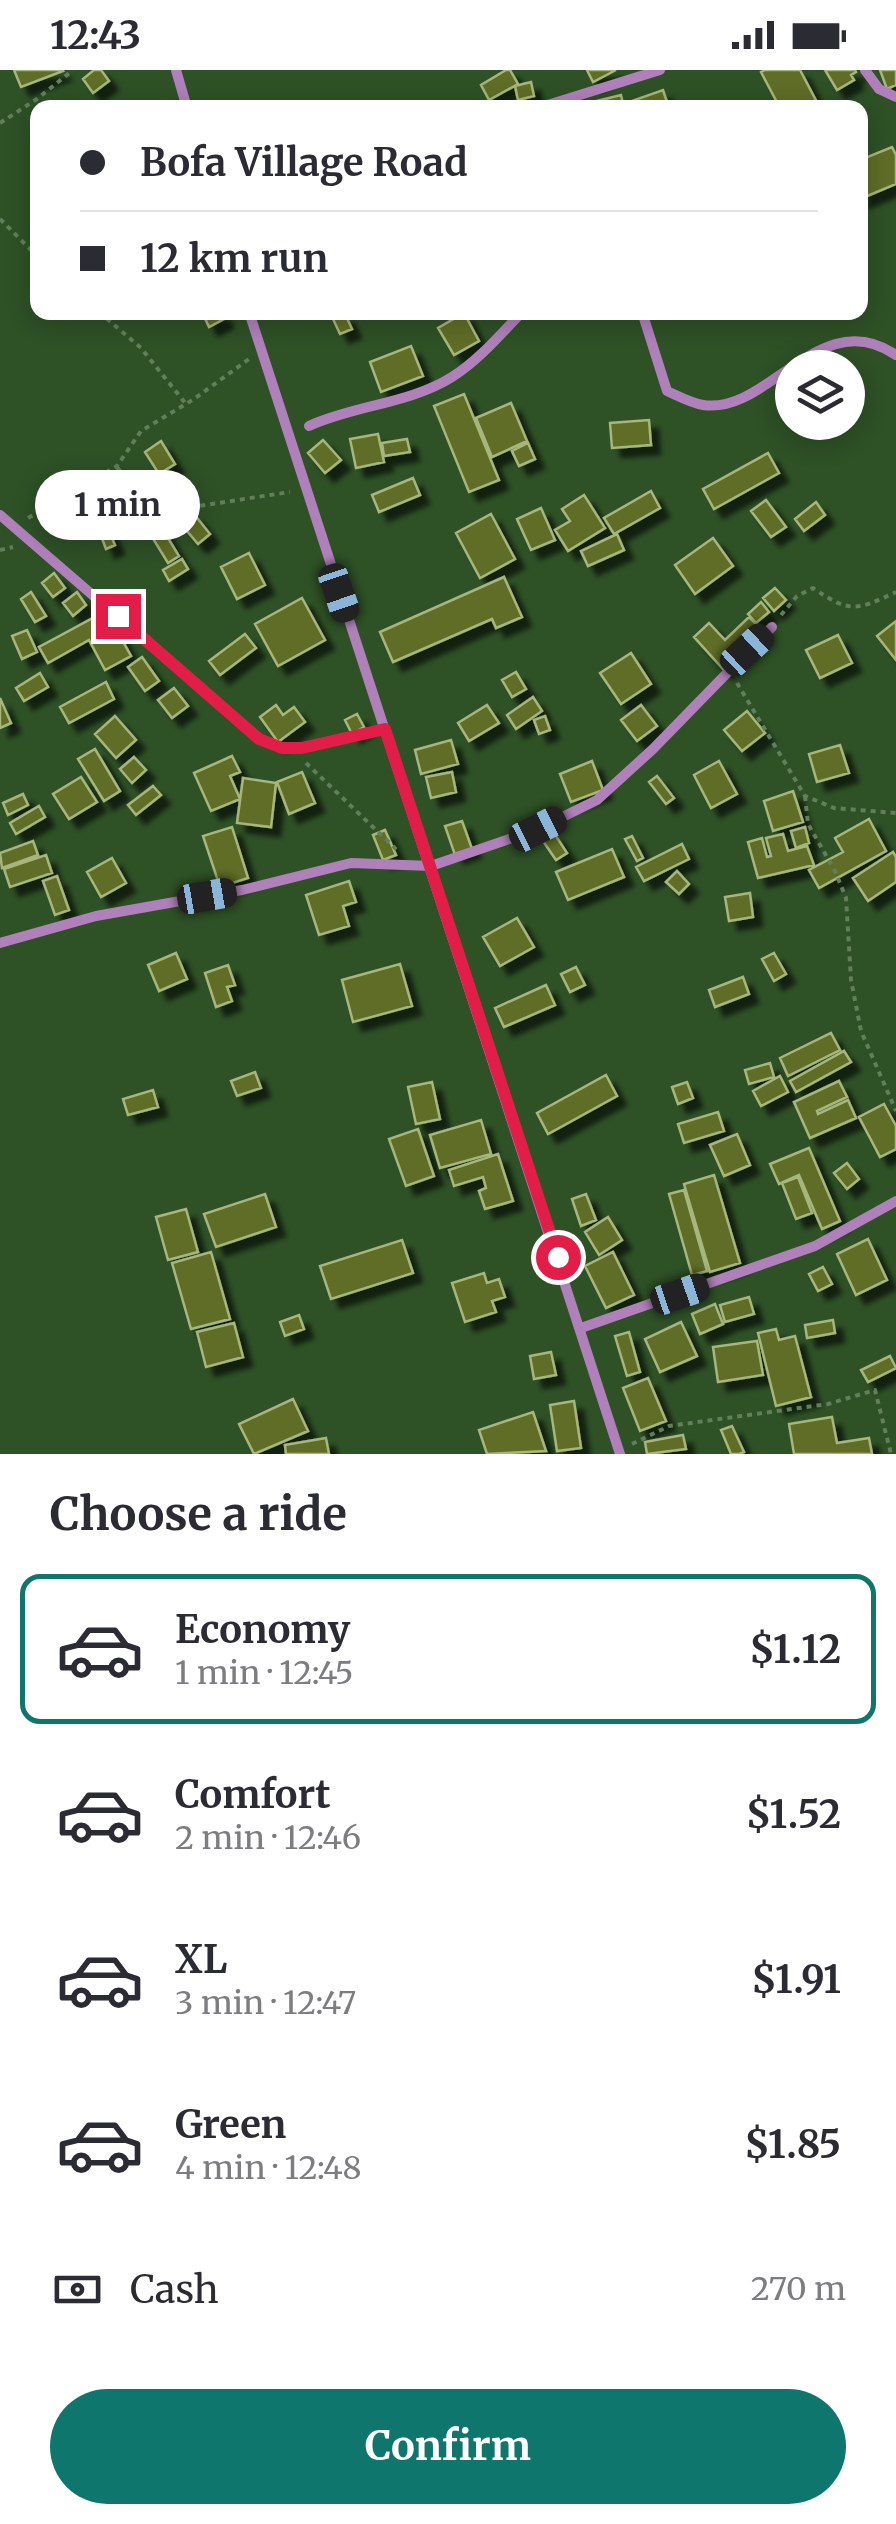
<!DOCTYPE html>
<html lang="en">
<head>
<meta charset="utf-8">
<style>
	:root { --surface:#fff; --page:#f7f7f7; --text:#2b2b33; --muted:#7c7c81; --line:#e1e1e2; --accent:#0f766e }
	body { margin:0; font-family:Merriweather,serif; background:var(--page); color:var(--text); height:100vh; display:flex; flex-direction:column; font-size:38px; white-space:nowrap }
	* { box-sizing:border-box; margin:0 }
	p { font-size:32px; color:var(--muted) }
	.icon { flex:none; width:55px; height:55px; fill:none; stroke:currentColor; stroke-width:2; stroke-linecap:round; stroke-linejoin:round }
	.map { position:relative; height:1384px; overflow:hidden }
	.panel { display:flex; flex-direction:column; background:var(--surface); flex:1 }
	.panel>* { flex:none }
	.hud { position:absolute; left:30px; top:30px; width:838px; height:220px; border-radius:20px; box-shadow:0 5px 25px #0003; display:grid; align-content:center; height:220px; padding:0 50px; background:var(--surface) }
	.tools { position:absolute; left:775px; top:280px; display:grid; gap:20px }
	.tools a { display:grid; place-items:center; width:90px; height:90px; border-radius:50%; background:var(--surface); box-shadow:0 5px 25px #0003; font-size:50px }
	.end { position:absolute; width:45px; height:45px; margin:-22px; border:12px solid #e11d48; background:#fff; box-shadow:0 0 0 5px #fff }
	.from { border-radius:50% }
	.bubble { position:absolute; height:70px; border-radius:35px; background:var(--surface); box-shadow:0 5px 25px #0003; font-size:32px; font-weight:700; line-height:70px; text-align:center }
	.car { position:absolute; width:30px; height:60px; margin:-30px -15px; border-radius:12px; box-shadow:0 0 8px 2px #0007; background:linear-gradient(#222 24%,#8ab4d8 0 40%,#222 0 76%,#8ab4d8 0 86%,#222 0) }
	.hud b { display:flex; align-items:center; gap:35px; height:95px; font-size:38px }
	.hud b+b { border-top:2px solid var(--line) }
	.hud i { width:25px; height:25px; background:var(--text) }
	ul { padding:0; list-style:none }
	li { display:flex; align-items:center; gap:30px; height:150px; margin:0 20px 15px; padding:0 30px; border:5px solid transparent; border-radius:20px }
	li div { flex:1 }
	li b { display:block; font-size:38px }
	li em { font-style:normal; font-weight:700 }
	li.selected { border-color:var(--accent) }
	li>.icon { width:90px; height:90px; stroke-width:1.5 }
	h2 { padding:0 50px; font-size:45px; line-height:120px }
	.pay { display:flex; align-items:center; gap:25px; height:110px; padding:0 50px; font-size:38px }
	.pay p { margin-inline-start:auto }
	.button { display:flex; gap:20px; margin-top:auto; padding:20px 50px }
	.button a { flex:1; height:115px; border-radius:60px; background:var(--accent); color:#fff; font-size:40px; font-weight:700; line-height:115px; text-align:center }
	.status { display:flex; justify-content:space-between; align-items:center; height:70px; padding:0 50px; background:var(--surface); direction:ltr }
	.status svg { height:28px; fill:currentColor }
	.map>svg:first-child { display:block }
	.building { fill:#5e6d25; stroke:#a7b67c; stroke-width:2.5; filter:url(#shadow) }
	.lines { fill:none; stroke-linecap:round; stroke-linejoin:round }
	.path { stroke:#617f5a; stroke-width:4; stroke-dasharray:5 5; stroke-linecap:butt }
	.street { stroke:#b080bb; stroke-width:10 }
	.route { stroke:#e11d48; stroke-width:12 }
</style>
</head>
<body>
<div class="status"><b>12:43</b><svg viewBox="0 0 49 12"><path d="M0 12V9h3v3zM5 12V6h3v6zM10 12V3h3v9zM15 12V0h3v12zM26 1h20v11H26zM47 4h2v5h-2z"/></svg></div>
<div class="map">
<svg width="896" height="1384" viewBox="0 0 896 1384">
	<defs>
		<filter id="shadow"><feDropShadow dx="9" dy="9" stdDeviation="2.5" flood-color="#0009"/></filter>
	</defs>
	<rect width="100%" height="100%" fill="#2e5126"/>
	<path class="building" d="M 14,0 L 62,0 L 63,1 L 21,17 Z
		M 94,0 L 101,0 L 109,11 L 93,23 L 83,9 Z
		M 506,0 L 510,0 L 518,14 L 489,30 L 481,15 Z
		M 587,0 L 616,0 L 593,12 Z
		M 765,0 L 800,0 L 820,38 L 780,38 L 761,2 Z
		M 825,0 L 855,0 L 856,2 L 851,5 L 854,10 L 837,20 Z
		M 880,0 L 896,0 L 896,15 L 887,19 Z
		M 531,12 L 534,26 L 518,30 L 515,16 Z
		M 663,20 L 669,38 L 631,38 L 629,32 Z
		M 621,25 L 624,38 L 595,38 L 593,32 Z
		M 892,77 L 896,85 L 896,114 L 860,129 L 860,90 Z
		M 202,242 L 221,242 L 224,249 L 209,257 Z
		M 464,243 L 479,271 L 454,285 L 438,258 Z
		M 345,244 L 352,259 L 340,264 L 333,249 Z
		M 411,276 L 423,306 L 381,322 L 370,292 Z
		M 464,324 L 499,410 L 469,422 L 434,336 Z
		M 511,333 L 527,371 L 492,387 L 476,348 Z
		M 649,350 L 651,375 L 612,378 L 610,353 Z
		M 378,364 L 384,392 L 356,398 L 350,369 Z
		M 407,369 L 410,382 L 384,386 L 382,373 Z
		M 323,370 L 341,390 L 325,403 L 308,383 Z
		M 161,371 L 175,394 L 159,404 L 145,382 Z
		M 528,373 L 535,389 L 519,396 L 512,381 Z
		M 768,383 L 779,403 L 714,439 L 703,419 Z
		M 413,408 L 420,425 L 379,442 L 372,425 Z
		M 651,421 L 660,438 L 614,464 L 604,448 Z
		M 584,425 L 605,458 L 568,481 L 555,460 L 570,451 L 562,439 Z
		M 766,430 L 786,457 L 771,467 L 751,441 Z
		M 816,432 L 825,445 L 804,461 L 795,449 Z
		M 541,438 L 555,470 L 531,480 L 517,449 Z
		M 194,444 L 210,464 L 198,474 L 182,455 Z
		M 491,444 L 515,489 L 480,508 L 456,463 Z
		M 108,459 L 115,475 L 106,479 L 100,463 Z
		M 163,460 L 179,486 L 168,493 L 152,467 Z
		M 617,464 L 624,480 L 588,496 L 581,481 Z
		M 713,468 L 733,496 L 695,524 L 675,495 Z
		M 249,483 L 265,515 L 237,529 L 221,497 Z
		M 182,489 L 188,499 L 169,511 L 163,500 Z
		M 54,503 L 65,518 L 53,527 L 42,513 Z
		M 504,507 L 522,547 L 496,558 L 492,549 L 393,592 L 380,562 Z
		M 775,518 L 786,530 L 774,541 L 763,528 Z
		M 31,522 L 46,546 L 35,552 L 21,529 Z
		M 77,522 L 86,535 L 73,546 L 63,533 Z
		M 302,528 L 325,570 L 278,596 L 255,554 Z
		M 761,532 L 769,542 L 756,553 L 748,544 Z
		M 106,541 L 131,586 L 105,600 L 89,570 L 48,593 L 39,577 Z
		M 749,547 L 763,561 L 723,599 L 694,567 L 709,553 L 725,570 Z
		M 896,551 L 896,590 L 877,566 Z
		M 27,560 L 37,582 L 22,589 L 12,566 Z
		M 245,564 L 256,578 L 220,605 L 209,591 Z
		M 838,565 L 852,593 L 820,608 L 806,580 Z
		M 631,583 L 651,614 L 621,634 L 600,603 Z
		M 142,587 L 159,611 L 145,621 L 128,597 Z
		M 516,602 L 526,619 L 512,627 L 502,610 Z
		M 40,603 L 48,617 L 24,631 L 16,618 Z
		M 106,612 L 114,629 L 69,653 L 60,637 Z
		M 174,618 L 188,636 L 172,648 L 158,630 Z
		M 533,627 L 542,641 L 516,659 L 507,645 Z
		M 0,628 L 11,653 L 0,658 Z
		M 276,635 L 283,645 L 294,637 L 305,652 L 278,672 L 260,647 Z
		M 487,635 L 499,653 L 469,671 L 458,653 Z
		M 641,635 L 657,656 L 637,671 L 621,650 Z
		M 747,641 L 765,663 L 742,681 L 724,660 Z
		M 357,644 L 364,657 L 352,664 L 345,650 Z
		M 115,646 L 136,670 L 116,688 L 95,664 Z
		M 545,646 L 550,660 L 539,664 L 534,650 Z
		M 451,670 L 458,694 L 421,704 L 415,680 Z
		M 840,675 L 849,703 L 817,712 L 809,684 Z
		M 95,679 L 120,721 L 104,731 L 78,689 Z
		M 232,686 L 240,702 L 230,706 L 240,729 L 211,741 L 194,703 Z
		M 134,687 L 146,700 L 132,713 L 120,699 Z
		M 592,691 L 603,720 L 571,732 L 560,704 Z
		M 719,691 L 737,724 L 711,738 L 694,705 Z
		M 302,702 L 315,733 L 289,744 L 277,712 Z
		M 452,702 L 456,722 L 431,728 L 426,707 Z
		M 657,706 L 674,728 L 666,734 L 649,712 Z
		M 81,707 L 97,732 L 69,749 L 53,724 Z
		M 243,708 L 276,713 L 271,757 L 237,753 Z
		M 153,716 L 161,725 L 136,745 L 128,735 Z
		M 793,721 L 803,752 L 773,761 L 764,731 Z
		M 23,724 L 28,735 L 8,745 L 3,733 Z
		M 39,736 L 45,747 L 16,764 L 10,753 Z
		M 869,749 L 886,781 L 819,818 L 809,800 L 843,782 L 835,768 Z
		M 462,751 L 472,779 L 455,785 L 445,756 Z
		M 232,757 L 248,808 L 220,817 L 203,766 Z
		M 805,757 L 809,773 L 796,778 L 791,761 Z
		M 385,760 L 396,785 L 383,790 L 373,765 Z
		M 554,763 L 567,783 L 556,790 L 543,771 Z
		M 783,764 L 788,781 L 807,776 L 814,795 L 758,808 L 748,772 L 762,768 L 767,787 L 771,786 L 766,768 Z
		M 632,766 L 643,788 L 637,791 L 625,769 Z
		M 33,771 L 38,785 L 2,798 L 0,783 Z
		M 682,774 L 689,789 L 644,811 L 636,797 Z
		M 612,779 L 624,807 L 568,830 L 556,802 Z
		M 893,782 L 896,787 L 896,812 L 868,831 L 853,808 Z
		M 46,785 L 52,803 L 10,817 L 4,799 Z
		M 112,788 L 126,813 L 101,827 L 87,802 Z
		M 677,801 L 689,814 L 679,824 L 666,812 Z
		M 57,806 L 69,840 L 55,845 L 43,811 Z
		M 349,811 L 356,832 L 343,836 L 349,856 L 319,865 L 306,825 Z
		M 750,823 L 753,847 L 729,851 L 725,827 Z
		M 517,848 L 534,877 L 500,896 L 483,867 Z
		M 176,883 L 187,909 L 159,921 L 148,895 Z
		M 774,883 L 786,904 L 774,911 L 762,889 Z
		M 400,894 L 412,936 L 353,952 L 342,910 Z
		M 228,895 L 235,915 L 227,917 L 232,931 L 216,937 L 205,903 Z
		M 576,897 L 585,915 L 570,922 L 561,904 Z
		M 743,907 L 749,924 L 715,937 L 709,920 Z
		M 546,915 L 555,935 L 504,957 L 495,938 Z
		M 831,963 L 840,980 L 788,1006 L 780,988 Z
		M 844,981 L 851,992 L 796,1022 L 790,1011 Z
		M 770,993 L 774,1007 L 749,1014 L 745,1000 Z
		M 255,1002 L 261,1018 L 237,1026 L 231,1011 Z
		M 606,1005 L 617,1026 L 548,1064 L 537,1043 Z
		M 780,1006 L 788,1022 L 761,1036 L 753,1021 Z
		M 839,1011 L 847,1027 L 817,1041 L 818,1044 L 848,1030 L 856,1048 L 810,1068 L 794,1032 Z
		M 432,1012 L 440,1049 L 416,1054 L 408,1017 Z
		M 687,1012 L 693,1028 L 678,1034 L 672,1017 Z
		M 153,1020 L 158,1037 L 128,1045 L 123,1029 Z
		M 884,1034 L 896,1056 L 896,1079 L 880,1087 L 859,1047 Z
		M 718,1042 L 724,1061 L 684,1073 L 678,1054 Z
		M 481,1050 L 491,1084 L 440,1098 L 430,1065 Z
		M 418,1059 L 434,1106 L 406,1116 L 389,1069 Z
		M 737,1064 L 750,1095 L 724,1106 L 710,1075 Z
		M 809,1078 L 840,1151 L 822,1159 L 799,1105 L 779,1114 L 770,1094 Z
		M 498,1084 L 513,1131 L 485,1139 L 479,1121 L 486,1118 L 483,1107 L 454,1116 L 449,1100 Z
		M 847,1093 L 859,1109 L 847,1119 L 834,1103 Z
		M 714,1105 L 740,1193 L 710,1202 L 684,1114 Z
		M 798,1107 L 812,1143 L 796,1149 L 782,1113 Z
		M 684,1120 L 707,1201 L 692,1205 L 669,1124 Z
		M 265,1124 L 276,1157 L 216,1177 L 204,1144 Z
		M 586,1124 L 596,1150 L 581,1156 L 572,1129 Z
		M 186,1139 L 198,1182 L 168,1190 L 156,1147 Z
		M 608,1147 L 622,1170 L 599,1185 L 585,1162 Z
		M 868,1169 L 887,1210 L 856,1225 L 837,1184 Z
		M 402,1170 L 413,1203 L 331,1229 L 320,1196 Z
		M 211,1182 L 230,1249 L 191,1259 L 172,1193 Z
		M 613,1182 L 634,1225 L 606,1238 L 585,1196 Z
		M 823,1197 L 832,1214 L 818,1221 L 809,1204 Z
		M 484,1203 L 487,1213 L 499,1209 L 505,1227 L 492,1231 L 496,1242 L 465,1252 L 452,1213 Z
		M 749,1227 L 754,1244 L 725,1252 L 720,1235 Z
		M 715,1234 L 723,1254 L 700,1264 L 692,1244 Z
		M 299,1245 L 304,1259 L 285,1266 L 280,1252 Z
		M 833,1250 L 835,1263 L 807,1268 L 805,1255 Z
		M 681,1252 L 697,1286 L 660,1302 L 645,1269 Z
		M 234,1253 L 243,1287 L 206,1297 L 197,1262 Z
		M 776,1259 L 779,1270 L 795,1266 L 811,1327 L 776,1336 L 758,1263 Z
		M 629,1262 L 640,1302 L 627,1306 L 615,1266 Z
		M 757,1271 L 763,1305 L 718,1312 L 713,1277 Z
		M 551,1282 L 556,1305 L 534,1309 L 530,1286 Z
		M 890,1286 L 896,1298 L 868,1312 L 861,1300 Z
		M 648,1308 L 666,1351 L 640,1361 L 623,1318 Z
		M 293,1329 L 308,1361 L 254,1384 L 239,1354 Z
		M 574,1331 L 581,1378 L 557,1381 L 550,1335 Z
		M 533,1342 L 546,1381 L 487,1384 L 479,1360 Z
		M 832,1347 L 837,1373 L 869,1368 L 872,1384 L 794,1384 L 789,1354 Z
		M 732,1356 L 744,1382 L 739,1384 L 731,1384 L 721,1360 Z
		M 683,1365 L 686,1379 L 647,1384 L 645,1372 Z
		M 326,1368 L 329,1384 L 286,1384 L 285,1375 Z"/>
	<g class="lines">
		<path class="path" d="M 0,53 L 37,29 L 73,0
			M 0,149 L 38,187
			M 99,242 L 141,278 L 186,334
			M 117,397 L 137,422 L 172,440 L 290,422
			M 28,448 L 117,396 L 141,361 L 194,329 L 249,289
			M 0,480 L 13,477
			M 781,545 L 797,526 L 813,518 C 849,543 856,541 896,522
			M 737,613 L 805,726 L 834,738 L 896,743
			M 306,693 L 397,780
			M 805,726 L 808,754 L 835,801 L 846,828 L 851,910 L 861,961 L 896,1041
			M 632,1374 L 669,1356 L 828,1334 L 875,1320 L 891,1384"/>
		<path class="street" d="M 176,0 L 187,38
			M 865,0 L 879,19 L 896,27
			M 538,38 L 660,0
			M 249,242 L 620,1384
			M 642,242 L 667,321 C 678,326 691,333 703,335 C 769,345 820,233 896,285
			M 309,356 C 355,335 409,334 452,307 C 478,291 501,264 522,242
			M 0,445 L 259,669 L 282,678 L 301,678 L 385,659
			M 0,873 L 96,846 L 242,820 L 351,793 L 431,796 L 538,759 L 597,730 L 653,679 L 772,557
			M 581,1258 L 815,1176 L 896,1131"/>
	</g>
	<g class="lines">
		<path class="route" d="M 118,546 L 259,669 L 282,678 L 302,678 L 385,659 L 558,1187"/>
	</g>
</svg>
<div class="tools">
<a><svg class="icon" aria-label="layers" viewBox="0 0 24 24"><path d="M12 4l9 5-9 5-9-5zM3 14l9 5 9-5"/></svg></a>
</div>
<i class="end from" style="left:558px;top:1187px"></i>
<i class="end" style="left:118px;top:546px"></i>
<div class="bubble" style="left:35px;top:400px;width:165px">1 min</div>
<i class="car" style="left:339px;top:523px;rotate:161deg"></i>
<i class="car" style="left:747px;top:580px;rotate:47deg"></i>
<i class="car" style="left:538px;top:759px;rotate:63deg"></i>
<i class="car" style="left:207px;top:826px;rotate:80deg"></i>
<i class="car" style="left:680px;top:1224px;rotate:71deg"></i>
<div class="hud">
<b><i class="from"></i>Bofa Village Road</b>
<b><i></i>12 km run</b>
</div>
</div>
<section class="panel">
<h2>Choose a ride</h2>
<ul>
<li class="selected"><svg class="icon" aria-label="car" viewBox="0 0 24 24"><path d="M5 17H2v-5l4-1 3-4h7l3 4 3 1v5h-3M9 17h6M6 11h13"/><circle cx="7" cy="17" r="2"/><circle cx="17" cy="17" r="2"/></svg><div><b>Economy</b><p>1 min · 12:45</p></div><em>$1.12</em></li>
<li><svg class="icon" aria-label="car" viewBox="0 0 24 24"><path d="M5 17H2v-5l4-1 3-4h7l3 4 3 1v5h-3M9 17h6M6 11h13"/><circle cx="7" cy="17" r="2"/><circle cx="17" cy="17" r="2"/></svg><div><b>Comfort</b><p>2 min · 12:46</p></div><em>$1.52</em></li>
<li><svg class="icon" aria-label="car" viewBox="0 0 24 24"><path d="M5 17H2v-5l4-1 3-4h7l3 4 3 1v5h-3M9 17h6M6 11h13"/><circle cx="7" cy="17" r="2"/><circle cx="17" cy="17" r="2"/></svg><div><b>XL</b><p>3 min · 12:47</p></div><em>$1.91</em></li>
<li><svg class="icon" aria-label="car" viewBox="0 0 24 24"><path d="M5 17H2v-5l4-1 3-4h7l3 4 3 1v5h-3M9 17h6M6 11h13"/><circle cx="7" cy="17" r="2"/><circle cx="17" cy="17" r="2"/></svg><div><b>Green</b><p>4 min · 12:48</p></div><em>$1.85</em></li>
</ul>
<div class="pay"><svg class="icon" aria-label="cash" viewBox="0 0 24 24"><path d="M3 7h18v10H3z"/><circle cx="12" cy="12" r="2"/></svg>Cash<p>270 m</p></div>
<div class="button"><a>Confirm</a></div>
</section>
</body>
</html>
